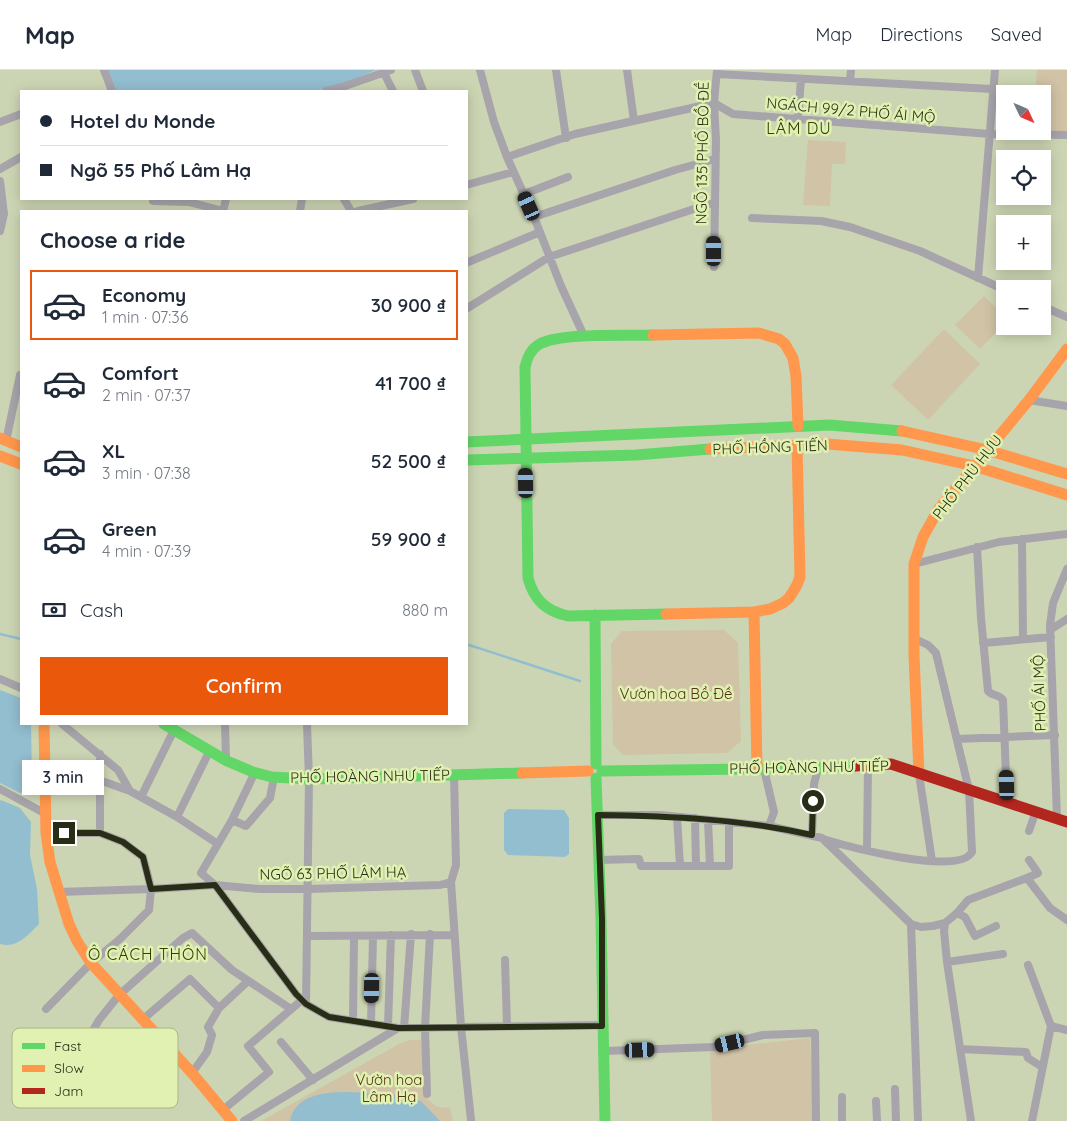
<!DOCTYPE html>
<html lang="en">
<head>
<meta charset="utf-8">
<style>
	:root { --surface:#fff; --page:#f6f6f7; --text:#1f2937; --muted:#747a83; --line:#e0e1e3; --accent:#ea580c }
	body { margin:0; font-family:Quicksand,sans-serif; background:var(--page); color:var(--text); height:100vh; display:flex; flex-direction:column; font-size:19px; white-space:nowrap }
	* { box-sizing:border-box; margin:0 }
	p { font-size:16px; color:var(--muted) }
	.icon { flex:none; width:28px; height:28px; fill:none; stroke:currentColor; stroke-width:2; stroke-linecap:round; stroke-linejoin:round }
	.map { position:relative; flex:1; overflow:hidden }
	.details { position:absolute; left:20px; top:140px; width:448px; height:515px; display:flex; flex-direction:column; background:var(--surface); border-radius:0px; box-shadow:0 2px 12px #0003 }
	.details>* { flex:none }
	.hud { position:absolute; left:20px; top:20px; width:448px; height:110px; border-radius:0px; box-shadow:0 2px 12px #0003; display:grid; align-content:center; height:110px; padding:0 20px; background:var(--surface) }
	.needle { width:32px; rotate:134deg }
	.controls { position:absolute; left:996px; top:15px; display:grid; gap:10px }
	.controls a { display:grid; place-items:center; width:55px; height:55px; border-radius:0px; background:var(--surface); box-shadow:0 2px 12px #0003; font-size:25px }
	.end { position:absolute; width:22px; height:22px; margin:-11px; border:6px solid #282e15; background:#fff; box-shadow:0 0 0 2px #fff }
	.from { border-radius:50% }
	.bubble { position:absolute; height:35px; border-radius:0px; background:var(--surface); box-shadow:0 2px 12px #0003; font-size:16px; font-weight:600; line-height:35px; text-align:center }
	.car { position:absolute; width:15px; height:30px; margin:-15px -8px; border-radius:6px; box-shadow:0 0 4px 1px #0007; background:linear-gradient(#222 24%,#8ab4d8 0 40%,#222 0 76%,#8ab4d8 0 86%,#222 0) }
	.hud b { display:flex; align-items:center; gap:18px; height:48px; font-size:19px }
	.hud b+b { border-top:1px solid var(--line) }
	.hud i { width:12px; height:12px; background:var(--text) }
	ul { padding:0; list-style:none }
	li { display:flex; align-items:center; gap:15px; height:70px; margin:0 10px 8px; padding:0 10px; border:2px solid transparent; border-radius:0px }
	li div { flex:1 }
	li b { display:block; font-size:19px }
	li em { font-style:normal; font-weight:600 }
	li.on { border-color:var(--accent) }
	li>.icon { width:45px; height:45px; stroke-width:1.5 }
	h2 { padding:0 20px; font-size:22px; line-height:60px }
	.pay { display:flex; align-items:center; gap:12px; height:55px; padding:0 20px; font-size:19px }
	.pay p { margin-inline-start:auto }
	.action { display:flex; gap:10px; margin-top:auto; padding:10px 20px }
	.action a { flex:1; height:58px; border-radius:0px; background:var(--accent); color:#fff; font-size:20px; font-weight:600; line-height:58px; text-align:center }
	header { display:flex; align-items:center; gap:30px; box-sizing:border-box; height:70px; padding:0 25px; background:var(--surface); border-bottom:1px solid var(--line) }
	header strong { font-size:24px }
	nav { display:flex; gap:28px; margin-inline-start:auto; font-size:18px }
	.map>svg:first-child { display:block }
	.green { fill:#d1c3a6 }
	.water { fill:#93bed0 }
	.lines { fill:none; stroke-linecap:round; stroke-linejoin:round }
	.stream { stroke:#93bed0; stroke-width:2.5 }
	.street { stroke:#a7a4ab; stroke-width:8 }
	.fast { stroke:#63d668; stroke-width:11 }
	.slow { stroke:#ff974d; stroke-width:11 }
	.jam { stroke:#b3261e; stroke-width:11 }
	.route { stroke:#282e15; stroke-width:6 }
	.labels { text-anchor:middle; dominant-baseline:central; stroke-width:5; stroke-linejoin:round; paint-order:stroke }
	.street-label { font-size:15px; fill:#282e15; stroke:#e0f1b2 }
	.park-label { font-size:15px; fill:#583414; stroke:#e0f1b2 }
	.neighbourhood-label { font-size:16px; letter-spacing:1px; fill:#333e00; stroke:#e0f1b2 }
	.key { fill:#e0f1b2; stroke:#a9b683; stroke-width:1 }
	.key-label { font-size:14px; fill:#282e15 }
</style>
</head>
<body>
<header>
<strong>Map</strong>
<nav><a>Map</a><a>Directions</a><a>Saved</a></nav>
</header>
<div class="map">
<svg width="1067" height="1051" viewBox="0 0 1067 1051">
	<rect width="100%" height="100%" fill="#ccd5b3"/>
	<path class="green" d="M 1037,0 L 1067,0 L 1067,62 L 1042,61 L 1042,24 L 1035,24 Z
		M 808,70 L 846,72 L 845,94 L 832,94 L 830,136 L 803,135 Z
		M 984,226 L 1005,247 L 1005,253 L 980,279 L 955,255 Z
		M 944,259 L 980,294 L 928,350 L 891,315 Z
		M 724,560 L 738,573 L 741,671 L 727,683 L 623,685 L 613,674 L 611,574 L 622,561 Z
		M 810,968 L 814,1051 L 712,1051 L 710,979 Z
		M 410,970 L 422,970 L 423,1025 L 437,1037 L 450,1038 L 453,1051 L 261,1051 L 399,974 Z"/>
	<path class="water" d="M 106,0 L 376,0 L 350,11 L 316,21 L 115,21 Z
		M 0,620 L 21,628 L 21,654 L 31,654 L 32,713 L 27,720 L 20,723 L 0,713 Z
		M 1,730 L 20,738 L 31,752 L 30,785 L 37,819 L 39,854 C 28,865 17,879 0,874 L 0,731 Z
		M 508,739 L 564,740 L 569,748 L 569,784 L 565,787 L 508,785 L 504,780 L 504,743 Z
		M 349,1022 L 410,1025 L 422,1032 L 440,1051 L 290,1051 C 295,1024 326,1022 349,1022 Z"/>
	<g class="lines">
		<path class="stream" d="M 0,564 L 21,569
			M 466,574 L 580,611"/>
		<path class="street" d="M 104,0 L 112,21
			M 415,0 L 423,21
			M 480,0 L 494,52 L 507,87 L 534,147 L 561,216 L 584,266
			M 556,0 L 566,68
			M 627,0 L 634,51
			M 384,3 L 393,21
			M 717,4 L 992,19
			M 850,11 L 851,0
			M 326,21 L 345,16 L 391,0
			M 798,49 L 801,9
			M 0,52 L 21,44
			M 507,87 L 575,64 L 714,33 L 733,44 L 990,64 L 1067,65
			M 0,99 L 21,87
			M 0,111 L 4,144 L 0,161
			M 466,115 L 513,102
			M 524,124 L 568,107
			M 344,129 L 351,141
			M 153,131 L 189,132 L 223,141
			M 223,141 L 226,129
			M 300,141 L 302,129
			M 358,141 L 413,129
			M 534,147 L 675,100 L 715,89
			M 752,148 L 821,151 L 850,157 L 920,181 L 1005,220
			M 466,193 L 540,162
			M 714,197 L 716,70 L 714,33 L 717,0
			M 978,208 L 995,0
			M 1042,236 L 1067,247
			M 466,239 L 549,187 L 715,132
			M 1029,330 L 1067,336
			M 6,371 L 20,305
			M 1022,469 L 1023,569
			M 977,477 L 981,548 L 988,621 C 992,626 999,624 1003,630 L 1007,732
			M 914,494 L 999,472 L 1067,464
			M 1050,560 L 1067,549
			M 983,573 L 1051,567
			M 0,609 L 21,618
			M 62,654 L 118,700 L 130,721 L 177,747 L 218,774
			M 225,654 L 226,690
			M 957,669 L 1055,665
			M 100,684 L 100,763
			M 764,699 L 774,742 L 769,756
			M 255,702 L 232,750 L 201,803 L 215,815 L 296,924 L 306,934 L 329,947 L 398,958
			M 454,704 L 456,795 L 451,812 L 461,957 L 471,1050
			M 919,704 L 932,791
			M 99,710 L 130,721
			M 0,719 L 46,744
			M 141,727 L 174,660
			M 598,745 L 661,745 L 769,756 L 822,768 L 911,854 L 918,1051
			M 177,747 L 210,680
			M 677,747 L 680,796
			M 695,748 L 696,796
			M 1057,748 L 1050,555 L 1053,533 L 1067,499
			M 232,750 L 246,756 L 270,728 L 274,707
			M 708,750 L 710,796
			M 1029,761 L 1036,741
			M 46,763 L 100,763 L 123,772 L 132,779 L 143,787 L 147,802 L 151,819 L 149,840 L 120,869 L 91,893 L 46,939
			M 812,765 L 814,714 L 818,698
			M 823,769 C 846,776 959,807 972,782 L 969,720 L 936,583 L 928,575 L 913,568
			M 867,779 L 868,696
			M 598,790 L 639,789 L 641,796 L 729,796 L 729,753
			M 1027,808 L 1038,803 L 1029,790
			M 58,822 L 151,819 L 215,815 L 260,819 L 308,819 L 440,815 L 451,812
			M 957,843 L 965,847 L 975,866 L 996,856
			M 945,853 L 944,861 L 947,892 L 971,1051
			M 911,854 L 921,857 L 933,856 L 945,853 L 957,843 L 968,830 L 1027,808 L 1050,838 L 1067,850
			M 307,866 L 454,865
			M 505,890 L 507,956
			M 947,892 L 1003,884
			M 1028,895 L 1051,956
			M 306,934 L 309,709 L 307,654
			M 142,950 L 190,909 L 219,938
			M 353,951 L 354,867
			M 371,953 L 373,866
			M 388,956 L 391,865
			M 1051,956 L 1067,960
			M 404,958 L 411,864
			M 281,972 L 313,1010
			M 84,976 L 99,950 L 119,925 L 183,868 L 192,863 L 232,900 L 291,939
			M 960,979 L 1026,982 L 1028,988 L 1042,997
			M 604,981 L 714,977 L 763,965 L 815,963 L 816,1051
			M 192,1003 L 207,982 L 212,965 L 208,957 L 219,938 L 248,911
			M 895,1019 L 896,1051
			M 427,1024 L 425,958 L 430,864
			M 876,1031 L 877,1051
			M 224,1039 L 269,1002 L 248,976 L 302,930
			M 244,1051 L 398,958 L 602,955
			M 842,1051 L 842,1027
			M 1032,1051 L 1051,956"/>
		<path class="fast" d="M 653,265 C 627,266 558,262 538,275 C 530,280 527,288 525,297 L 528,508 C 534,530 546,541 568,546 L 666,544
			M 466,372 L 829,355 L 902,361
			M 466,390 L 636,385 L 710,379
			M 595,545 L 596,694
			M 164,654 L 227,691 L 253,702 L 272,707 L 309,709 L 522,703
			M 602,701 L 818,698 L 855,696
			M 596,708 L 601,849 L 605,1051"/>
		<path class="slow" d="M 653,265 L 759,263 L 779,269 L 785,274 L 793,288 L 796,306 L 798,356
			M 902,361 L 987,380 L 1067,404
			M 0,368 L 21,377
			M 710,379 L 827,374 L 902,380 L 974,396 L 1067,425
			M 0,386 L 21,394
			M 754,542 L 757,699
			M 666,544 L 754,542 L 770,539 L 783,533 L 789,528 L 797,515 L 800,507 L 797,375
			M 44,654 L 46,763 L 50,792 L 69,854 L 77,871 L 91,893 L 192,1003 L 232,1051
			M 522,703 L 588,701
			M 919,704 L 914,585 L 914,494 L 923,467 L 938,440 L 1029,330 L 1067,279"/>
		<path class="jam" d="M 855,696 L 891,694 L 1067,752"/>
	</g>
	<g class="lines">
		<path class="route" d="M 64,763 L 100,763 L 123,772 L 143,787 L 151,819 L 215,815 L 296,924 L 306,934 L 329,947 L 398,958 L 602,956 L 602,849 L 598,745 C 670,746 742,749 812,765 L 813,731"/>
	</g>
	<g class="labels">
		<g class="street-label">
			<text transform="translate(851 40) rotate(5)">NGÁCH 99/2 PHỐ ÁI MỘ</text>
			<text transform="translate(702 83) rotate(-89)">NGÕ 135 PHỐ BỒ ĐỀ</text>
			<text transform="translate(770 377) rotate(-2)">PHỐ HỒNG TIẾN</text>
			<text transform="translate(967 407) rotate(-52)">PHỐ PHÚ HỰU</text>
			<text transform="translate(1039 623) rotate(-92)">PHỐ ÁI MỘ</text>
			<text transform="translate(809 697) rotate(-1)">PHỐ HOÀNG NHƯ TIẾP</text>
			<text transform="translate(370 706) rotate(-1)">PHỐ HOÀNG NHƯ TIẾP</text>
			<text transform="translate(333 803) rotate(-1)">NGÕ 63 PHỐ LÂM HẠ</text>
		</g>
		<g class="park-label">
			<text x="676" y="623">Vườn hoa Bồ Đề</text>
			<text x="389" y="1009">Vườn hoa<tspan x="389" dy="17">Lâm Hạ</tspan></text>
		</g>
		<g class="neighbourhood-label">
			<text x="799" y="58">LÂM DU</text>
			<text x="148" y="884">Ô CÁCH THÔN</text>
		</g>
	</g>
	<rect x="12" y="958" width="166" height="80" rx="8" class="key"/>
	<rect x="22" y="973" width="23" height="6" fill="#63d668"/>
	<rect x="22" y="995" width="23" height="7" fill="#ff974d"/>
	<rect x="22" y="1018" width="23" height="6" fill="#b3261e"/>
	<g class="key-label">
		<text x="54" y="981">Fast</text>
		<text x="54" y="1003">Slow</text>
		<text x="54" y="1026">Jam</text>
	</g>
</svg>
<div class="controls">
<a><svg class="needle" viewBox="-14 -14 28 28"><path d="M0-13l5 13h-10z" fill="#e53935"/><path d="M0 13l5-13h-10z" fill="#747a83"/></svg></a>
<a><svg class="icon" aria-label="locate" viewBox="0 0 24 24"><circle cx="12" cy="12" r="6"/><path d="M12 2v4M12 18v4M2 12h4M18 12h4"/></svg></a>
<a>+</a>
<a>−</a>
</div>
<i class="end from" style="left:813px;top:731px"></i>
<i class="end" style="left:64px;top:763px"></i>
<div class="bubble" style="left:22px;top:690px;width:82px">3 min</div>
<i class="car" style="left:529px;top:136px;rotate:336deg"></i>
<i class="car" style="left:714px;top:181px;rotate:0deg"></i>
<i class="car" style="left:526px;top:413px;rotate:359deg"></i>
<i class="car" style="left:1007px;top:715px;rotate:358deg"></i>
<i class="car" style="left:372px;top:918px;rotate:181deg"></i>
<i class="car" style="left:730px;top:973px;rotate:257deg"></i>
<i class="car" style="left:640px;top:980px;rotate:88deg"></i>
<div class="hud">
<b><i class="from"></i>Hotel du Monde</b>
<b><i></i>Ngõ 55 Phố Lâm Hạ</b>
</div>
<section class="details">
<h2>Choose a ride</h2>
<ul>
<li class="on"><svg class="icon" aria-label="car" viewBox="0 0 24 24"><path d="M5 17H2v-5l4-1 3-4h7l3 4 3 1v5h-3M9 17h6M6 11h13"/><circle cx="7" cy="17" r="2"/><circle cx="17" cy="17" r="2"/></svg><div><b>Economy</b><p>1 min · 07:36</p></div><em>30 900 ₫</em></li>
<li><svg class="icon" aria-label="car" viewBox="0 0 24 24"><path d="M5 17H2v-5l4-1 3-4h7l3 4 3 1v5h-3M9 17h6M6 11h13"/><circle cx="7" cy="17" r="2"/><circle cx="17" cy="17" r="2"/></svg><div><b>Comfort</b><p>2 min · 07:37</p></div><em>41 700 ₫</em></li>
<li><svg class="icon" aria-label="car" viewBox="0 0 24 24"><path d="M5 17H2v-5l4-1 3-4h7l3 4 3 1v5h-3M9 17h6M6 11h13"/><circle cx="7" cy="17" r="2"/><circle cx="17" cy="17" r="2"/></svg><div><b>XL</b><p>3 min · 07:38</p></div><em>52 500 ₫</em></li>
<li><svg class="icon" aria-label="car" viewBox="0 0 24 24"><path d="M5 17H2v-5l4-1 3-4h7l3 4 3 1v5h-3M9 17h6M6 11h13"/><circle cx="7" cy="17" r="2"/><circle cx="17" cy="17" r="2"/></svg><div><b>Green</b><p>4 min · 07:39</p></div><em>59 900 ₫</em></li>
</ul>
<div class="pay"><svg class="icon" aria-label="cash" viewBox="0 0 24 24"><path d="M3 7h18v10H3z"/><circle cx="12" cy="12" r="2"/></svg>Cash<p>880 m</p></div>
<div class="action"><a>Confirm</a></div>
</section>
</div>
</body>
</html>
